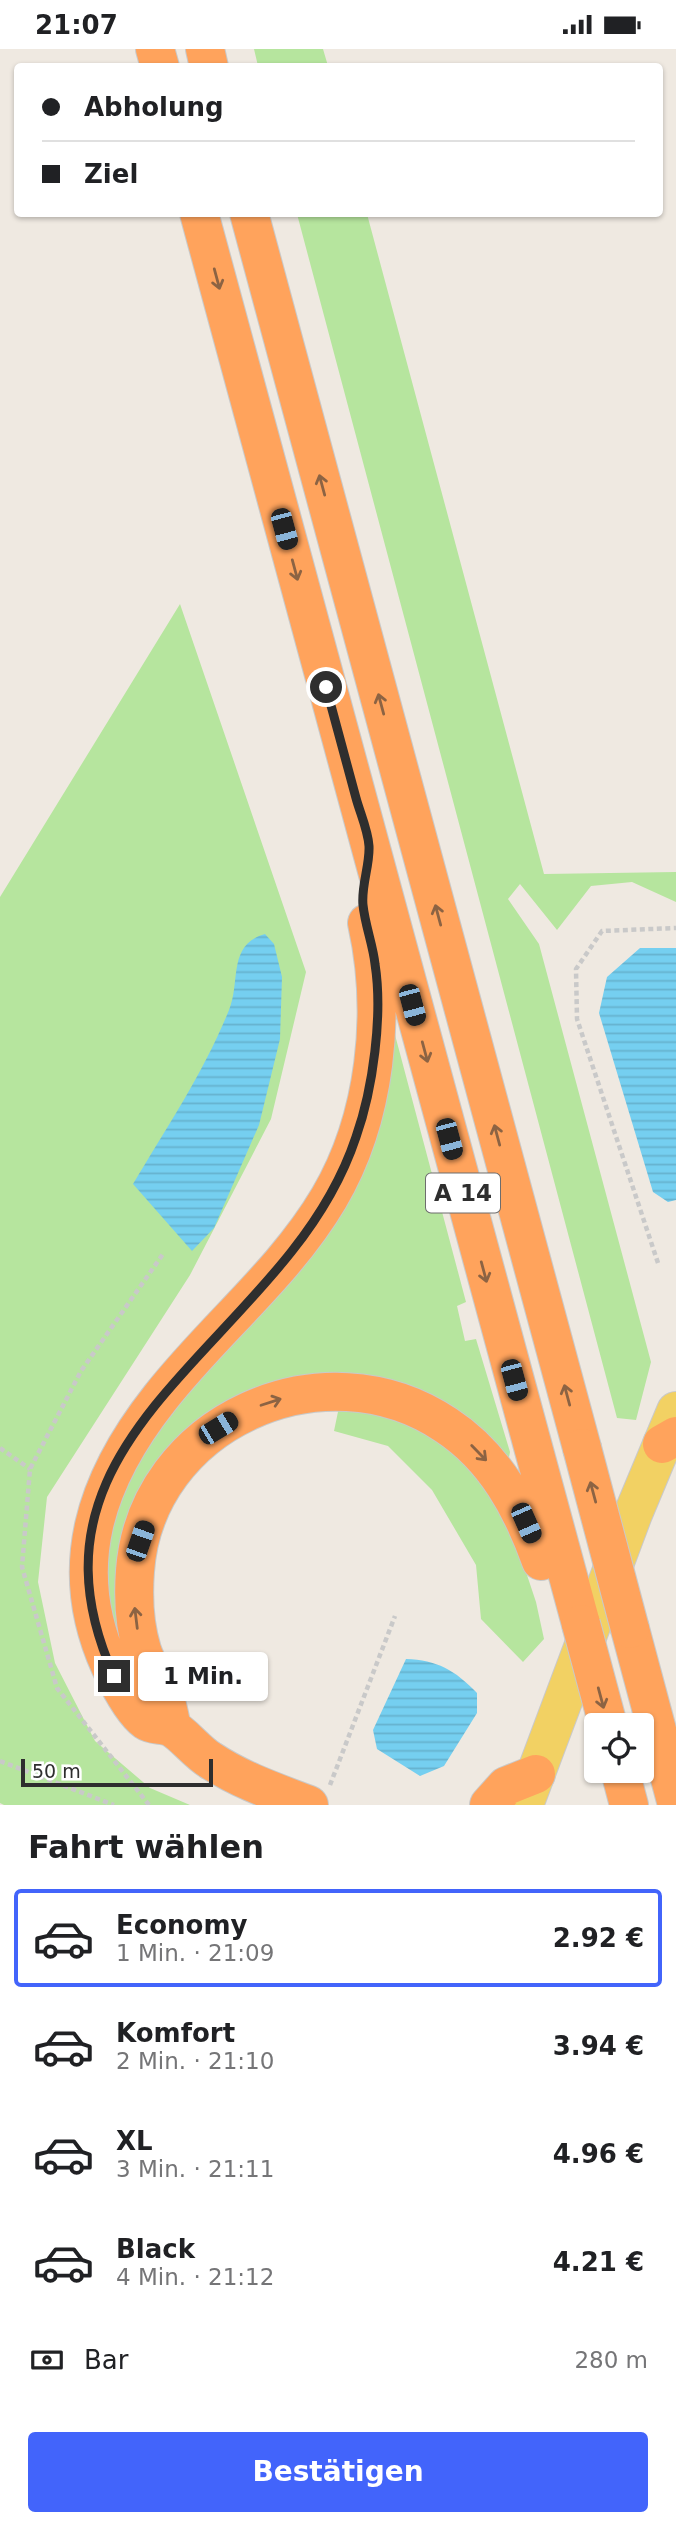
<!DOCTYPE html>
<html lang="de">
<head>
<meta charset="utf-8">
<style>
	:root { --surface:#fff; --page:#f6f6f6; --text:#202124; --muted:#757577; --line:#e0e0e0; --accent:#4264fb }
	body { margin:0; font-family:"DejaVu Sans",sans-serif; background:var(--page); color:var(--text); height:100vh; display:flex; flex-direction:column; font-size:26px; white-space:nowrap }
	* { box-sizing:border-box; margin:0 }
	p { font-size:23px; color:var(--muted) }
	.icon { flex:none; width:38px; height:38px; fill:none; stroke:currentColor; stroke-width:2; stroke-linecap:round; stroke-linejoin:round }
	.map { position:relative; height:1756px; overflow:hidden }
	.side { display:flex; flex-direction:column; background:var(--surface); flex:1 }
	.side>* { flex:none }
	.hud { position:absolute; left:14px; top:14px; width:649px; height:154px; border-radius:7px; box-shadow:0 2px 5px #0004; display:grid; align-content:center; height:154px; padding:0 28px; background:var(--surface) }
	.tools { position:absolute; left:584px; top:1664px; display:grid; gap:14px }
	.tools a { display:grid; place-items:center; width:70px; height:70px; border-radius:7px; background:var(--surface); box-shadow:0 2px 5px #0004; font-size:35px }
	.scale { position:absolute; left:21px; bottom:18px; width:192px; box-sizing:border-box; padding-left:7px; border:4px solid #2e2e2e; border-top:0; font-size:19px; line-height:24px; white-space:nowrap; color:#2e2e2e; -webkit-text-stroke:5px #fff; paint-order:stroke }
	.end { position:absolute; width:32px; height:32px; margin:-16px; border:9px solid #2e2e2e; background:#fff; box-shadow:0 0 0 4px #fff }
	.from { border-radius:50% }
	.bubble { position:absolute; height:49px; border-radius:7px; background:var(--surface); box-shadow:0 2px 5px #0004; font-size:23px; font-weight:800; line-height:49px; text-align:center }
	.car { position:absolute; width:21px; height:42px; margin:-21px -10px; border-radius:9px; box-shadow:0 0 5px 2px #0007; background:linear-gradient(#222 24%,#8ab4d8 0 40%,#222 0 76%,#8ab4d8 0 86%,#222 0) }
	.hud b { display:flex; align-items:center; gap:24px; height:66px; font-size:26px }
	.hud b+b { border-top:2px solid var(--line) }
	.hud i { width:18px; height:18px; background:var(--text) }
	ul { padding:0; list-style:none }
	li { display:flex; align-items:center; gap:21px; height:98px; margin:0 14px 10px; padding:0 14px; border:4px solid transparent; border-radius:7px }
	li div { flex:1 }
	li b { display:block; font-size:26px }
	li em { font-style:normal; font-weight:800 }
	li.selected { border-color:var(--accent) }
	li>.icon { width:63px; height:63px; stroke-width:1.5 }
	h2 { padding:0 28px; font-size:32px; line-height:84px }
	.pay { display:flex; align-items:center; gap:18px; height:77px; padding:0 28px; font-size:26px }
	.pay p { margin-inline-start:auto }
	.cta { display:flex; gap:14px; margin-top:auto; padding:14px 28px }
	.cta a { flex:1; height:80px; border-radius:7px; background:var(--accent); color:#fff; font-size:28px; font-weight:800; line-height:80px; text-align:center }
	.status { display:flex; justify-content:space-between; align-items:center; height:49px; padding:0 35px; background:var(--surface); direction:ltr }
	.status svg { height:19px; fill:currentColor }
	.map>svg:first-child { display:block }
	.grass { fill:#b6e59e }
	.water { fill:url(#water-rules) }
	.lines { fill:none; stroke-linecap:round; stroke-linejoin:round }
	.major-casing { stroke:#c9c9c9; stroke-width:40 }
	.highway-casing { stroke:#c9c9c9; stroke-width:40 }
	.path { stroke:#c9c9c9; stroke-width:4.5; stroke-dasharray:5 3.5; stroke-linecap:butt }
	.major { stroke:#f2d163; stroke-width:38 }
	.highway { stroke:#ffa35c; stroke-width:38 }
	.highway-bridge-casing { stroke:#c9c9c9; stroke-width:40; stroke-linecap:butt }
	.highway-bridge { stroke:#ffa35c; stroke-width:38 }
	.oneway { stroke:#8c6343 }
	.route { stroke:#2e2e2e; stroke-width:9 }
	.labels { text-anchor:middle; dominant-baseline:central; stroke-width:6; stroke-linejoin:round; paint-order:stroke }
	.shield { fill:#fff; stroke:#6d6d6d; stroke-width:2 }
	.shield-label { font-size:23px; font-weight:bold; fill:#2e2e2e }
</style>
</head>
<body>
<div class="status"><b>21:07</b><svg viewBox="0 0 49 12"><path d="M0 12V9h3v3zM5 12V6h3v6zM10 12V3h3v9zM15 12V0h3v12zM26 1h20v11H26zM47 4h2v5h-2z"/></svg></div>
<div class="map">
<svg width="676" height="1756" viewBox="0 0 676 1756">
	<defs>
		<pattern id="water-rules" width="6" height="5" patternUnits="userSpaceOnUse" patternTransform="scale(1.75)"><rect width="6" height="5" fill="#75cff0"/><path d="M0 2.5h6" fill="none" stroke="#66b2ce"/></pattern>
	</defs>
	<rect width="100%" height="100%" fill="#efe9e1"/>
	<path class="grass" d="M 254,0 L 323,0 L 328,17 L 258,17 Z
		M 297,165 L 367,165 L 544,825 L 676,823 L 676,853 L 632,833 L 591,837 L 557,881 L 520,835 L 508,850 L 539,895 L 651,1313 L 636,1371 L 617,1369 Z
		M 180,555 L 306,923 L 271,1070 L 190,1226 L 47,1448 L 38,1533 L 55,1614 L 95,1692 L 150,1739 L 190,1756 L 4,1756 L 0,1754 L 0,848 Z
		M 390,967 L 466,1253 L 457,1257 L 465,1292 L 476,1290 L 510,1403 L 508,1414 L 337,1329 L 148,1438 L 140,1647 L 109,1573 L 104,1494 L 145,1389 L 271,1247 Z
		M 339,1358 L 390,1366 L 449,1398 L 486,1440 L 505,1474 L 520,1505 L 536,1553 L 544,1590 L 523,1613 L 481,1570 L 476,1516 L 432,1441 L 388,1397 L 334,1382 Z"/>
	<path class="water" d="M 265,885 L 274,895 L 282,928 L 280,990 L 259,1076 L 214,1179 L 192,1202 L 133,1135 C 167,1078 204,1023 229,961 C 241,932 227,896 265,885 Z
		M 640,899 L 676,899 L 676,1151 L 668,1153 L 653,1143 L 599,964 L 607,928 Z
		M 406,1610 C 437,1611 455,1621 477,1644 L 477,1664 L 444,1717 L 420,1727 L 377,1700 L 373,1681 Z"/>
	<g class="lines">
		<defs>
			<path id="major" d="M 524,1756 L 633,1465 L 676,1362"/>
			<path id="highway" d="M 155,0 L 160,18
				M 205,0 L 209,18
				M 199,164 L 581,1575
				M 249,164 L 582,1399
				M 662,1395 L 676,1387
				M 630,1580 L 676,1752
				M 172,1679 C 170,1671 169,1662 166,1653 C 160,1635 148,1620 142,1601 C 134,1575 133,1549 135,1522 C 146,1372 324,1294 446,1376 C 495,1408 522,1459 541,1512
				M 620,1722 L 629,1756
				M 309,1756 C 275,1743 240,1731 210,1711 C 197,1703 183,1685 172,1679 C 164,1675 153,1677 146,1672 C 132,1662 117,1632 110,1617 C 65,1518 96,1430 160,1349 C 214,1280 284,1225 329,1149 C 376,1069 387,964 367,874
				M 489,1756 L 506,1737 L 536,1725"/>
		</defs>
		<use href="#major" class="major-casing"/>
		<use href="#highway" class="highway-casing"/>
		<path class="path" d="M 658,1214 L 577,970 L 576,920 L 602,882 L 676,879
			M 0,1399 L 30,1420
			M 0,1712 L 114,1756
			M 330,1736 L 395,1567
			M 149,1756 L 57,1639 L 22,1518 L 30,1420 L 81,1322 L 163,1205"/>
		<use href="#major" class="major"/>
		<use href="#highway" class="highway"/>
		<defs>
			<path id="highway-bridge" d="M 582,1399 L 630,1580
				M 581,1575 L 608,1676"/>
		</defs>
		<use href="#highway-bridge" class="highway-bridge-casing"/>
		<use href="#highway-bridge" class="highway-bridge"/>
	</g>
	<defs><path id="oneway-shaft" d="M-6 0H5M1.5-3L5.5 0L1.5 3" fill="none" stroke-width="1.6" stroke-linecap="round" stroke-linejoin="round" transform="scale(1.75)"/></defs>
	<g class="oneway">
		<use href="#oneway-shaft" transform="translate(217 230) rotate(75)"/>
		<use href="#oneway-shaft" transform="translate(322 436) rotate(-105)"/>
		<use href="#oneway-shaft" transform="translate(295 521) rotate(75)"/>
		<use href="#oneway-shaft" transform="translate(381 655) rotate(-105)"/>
		<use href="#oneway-shaft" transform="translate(438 866) rotate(-105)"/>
		<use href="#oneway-shaft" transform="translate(425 1003) rotate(75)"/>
		<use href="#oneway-shaft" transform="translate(497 1086) rotate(-105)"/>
		<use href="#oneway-shaft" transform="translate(484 1223) rotate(75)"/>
		<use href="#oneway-shaft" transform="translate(567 1346) rotate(-105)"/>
		<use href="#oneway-shaft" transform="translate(271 1353) rotate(-18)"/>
		<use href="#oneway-shaft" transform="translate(479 1404) rotate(46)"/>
		<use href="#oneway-shaft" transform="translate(593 1443) rotate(-105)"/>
		<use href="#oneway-shaft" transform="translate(136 1569) rotate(-97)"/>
		<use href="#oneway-shaft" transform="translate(601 1649) rotate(75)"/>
	</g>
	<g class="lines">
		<path class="route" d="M 114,1627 C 25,1429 186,1337 292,1202 C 319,1168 342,1130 356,1088 C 373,1040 383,966 375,915 C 373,896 365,876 363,856 C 361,837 370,816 369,797 C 368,781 360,764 356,749 C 346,712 336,675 326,638"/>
	</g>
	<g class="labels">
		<rect class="shield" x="426" y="1124.5" width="74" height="39" rx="5"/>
		<g class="shield-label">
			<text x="463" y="1144">A 14</text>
		</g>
	</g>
</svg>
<div class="tools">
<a><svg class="icon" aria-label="locate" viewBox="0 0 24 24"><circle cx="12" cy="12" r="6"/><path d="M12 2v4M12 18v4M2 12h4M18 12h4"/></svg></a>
</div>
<div class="scale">50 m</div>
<i class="end from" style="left:326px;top:638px"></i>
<i class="end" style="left:114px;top:1627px"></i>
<div class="bubble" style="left:138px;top:1603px;width:130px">1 Min.</div>
<i class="car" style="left:284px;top:480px;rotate:165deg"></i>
<i class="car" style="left:412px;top:956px;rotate:165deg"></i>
<i class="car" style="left:449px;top:1090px;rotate:165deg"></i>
<i class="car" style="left:514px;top:1331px;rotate:165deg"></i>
<i class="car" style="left:218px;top:1379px;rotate:59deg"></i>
<i class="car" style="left:526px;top:1474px;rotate:156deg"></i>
<i class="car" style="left:140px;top:1492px;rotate:19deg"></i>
<div class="hud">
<b><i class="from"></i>Abholung</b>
<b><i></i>Ziel</b>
</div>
</div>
<section class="side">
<h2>Fahrt wählen</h2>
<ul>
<li class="selected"><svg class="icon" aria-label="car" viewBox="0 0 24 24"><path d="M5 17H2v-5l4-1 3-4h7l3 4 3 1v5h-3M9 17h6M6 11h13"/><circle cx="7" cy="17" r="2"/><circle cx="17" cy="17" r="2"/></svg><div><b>Economy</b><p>1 Min. · 21:09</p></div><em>2.92 €</em></li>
<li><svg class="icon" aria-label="car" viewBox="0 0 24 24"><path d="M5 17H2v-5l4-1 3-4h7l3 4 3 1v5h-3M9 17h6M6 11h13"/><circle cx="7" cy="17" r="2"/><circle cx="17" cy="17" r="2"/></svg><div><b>Komfort</b><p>2 Min. · 21:10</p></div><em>3.94 €</em></li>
<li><svg class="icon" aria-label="car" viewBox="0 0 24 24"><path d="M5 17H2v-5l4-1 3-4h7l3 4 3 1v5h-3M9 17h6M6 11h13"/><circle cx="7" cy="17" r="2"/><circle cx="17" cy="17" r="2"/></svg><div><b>XL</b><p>3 Min. · 21:11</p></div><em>4.96 €</em></li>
<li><svg class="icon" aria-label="car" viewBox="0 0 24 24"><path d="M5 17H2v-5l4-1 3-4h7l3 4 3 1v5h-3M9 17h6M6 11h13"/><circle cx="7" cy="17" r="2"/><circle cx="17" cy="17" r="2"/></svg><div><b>Black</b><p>4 Min. · 21:12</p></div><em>4.21 €</em></li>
</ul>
<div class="pay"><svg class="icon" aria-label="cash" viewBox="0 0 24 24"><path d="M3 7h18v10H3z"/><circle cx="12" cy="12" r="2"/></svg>Bar<p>280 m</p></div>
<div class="cta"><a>Bestätigen</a></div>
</section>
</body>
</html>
